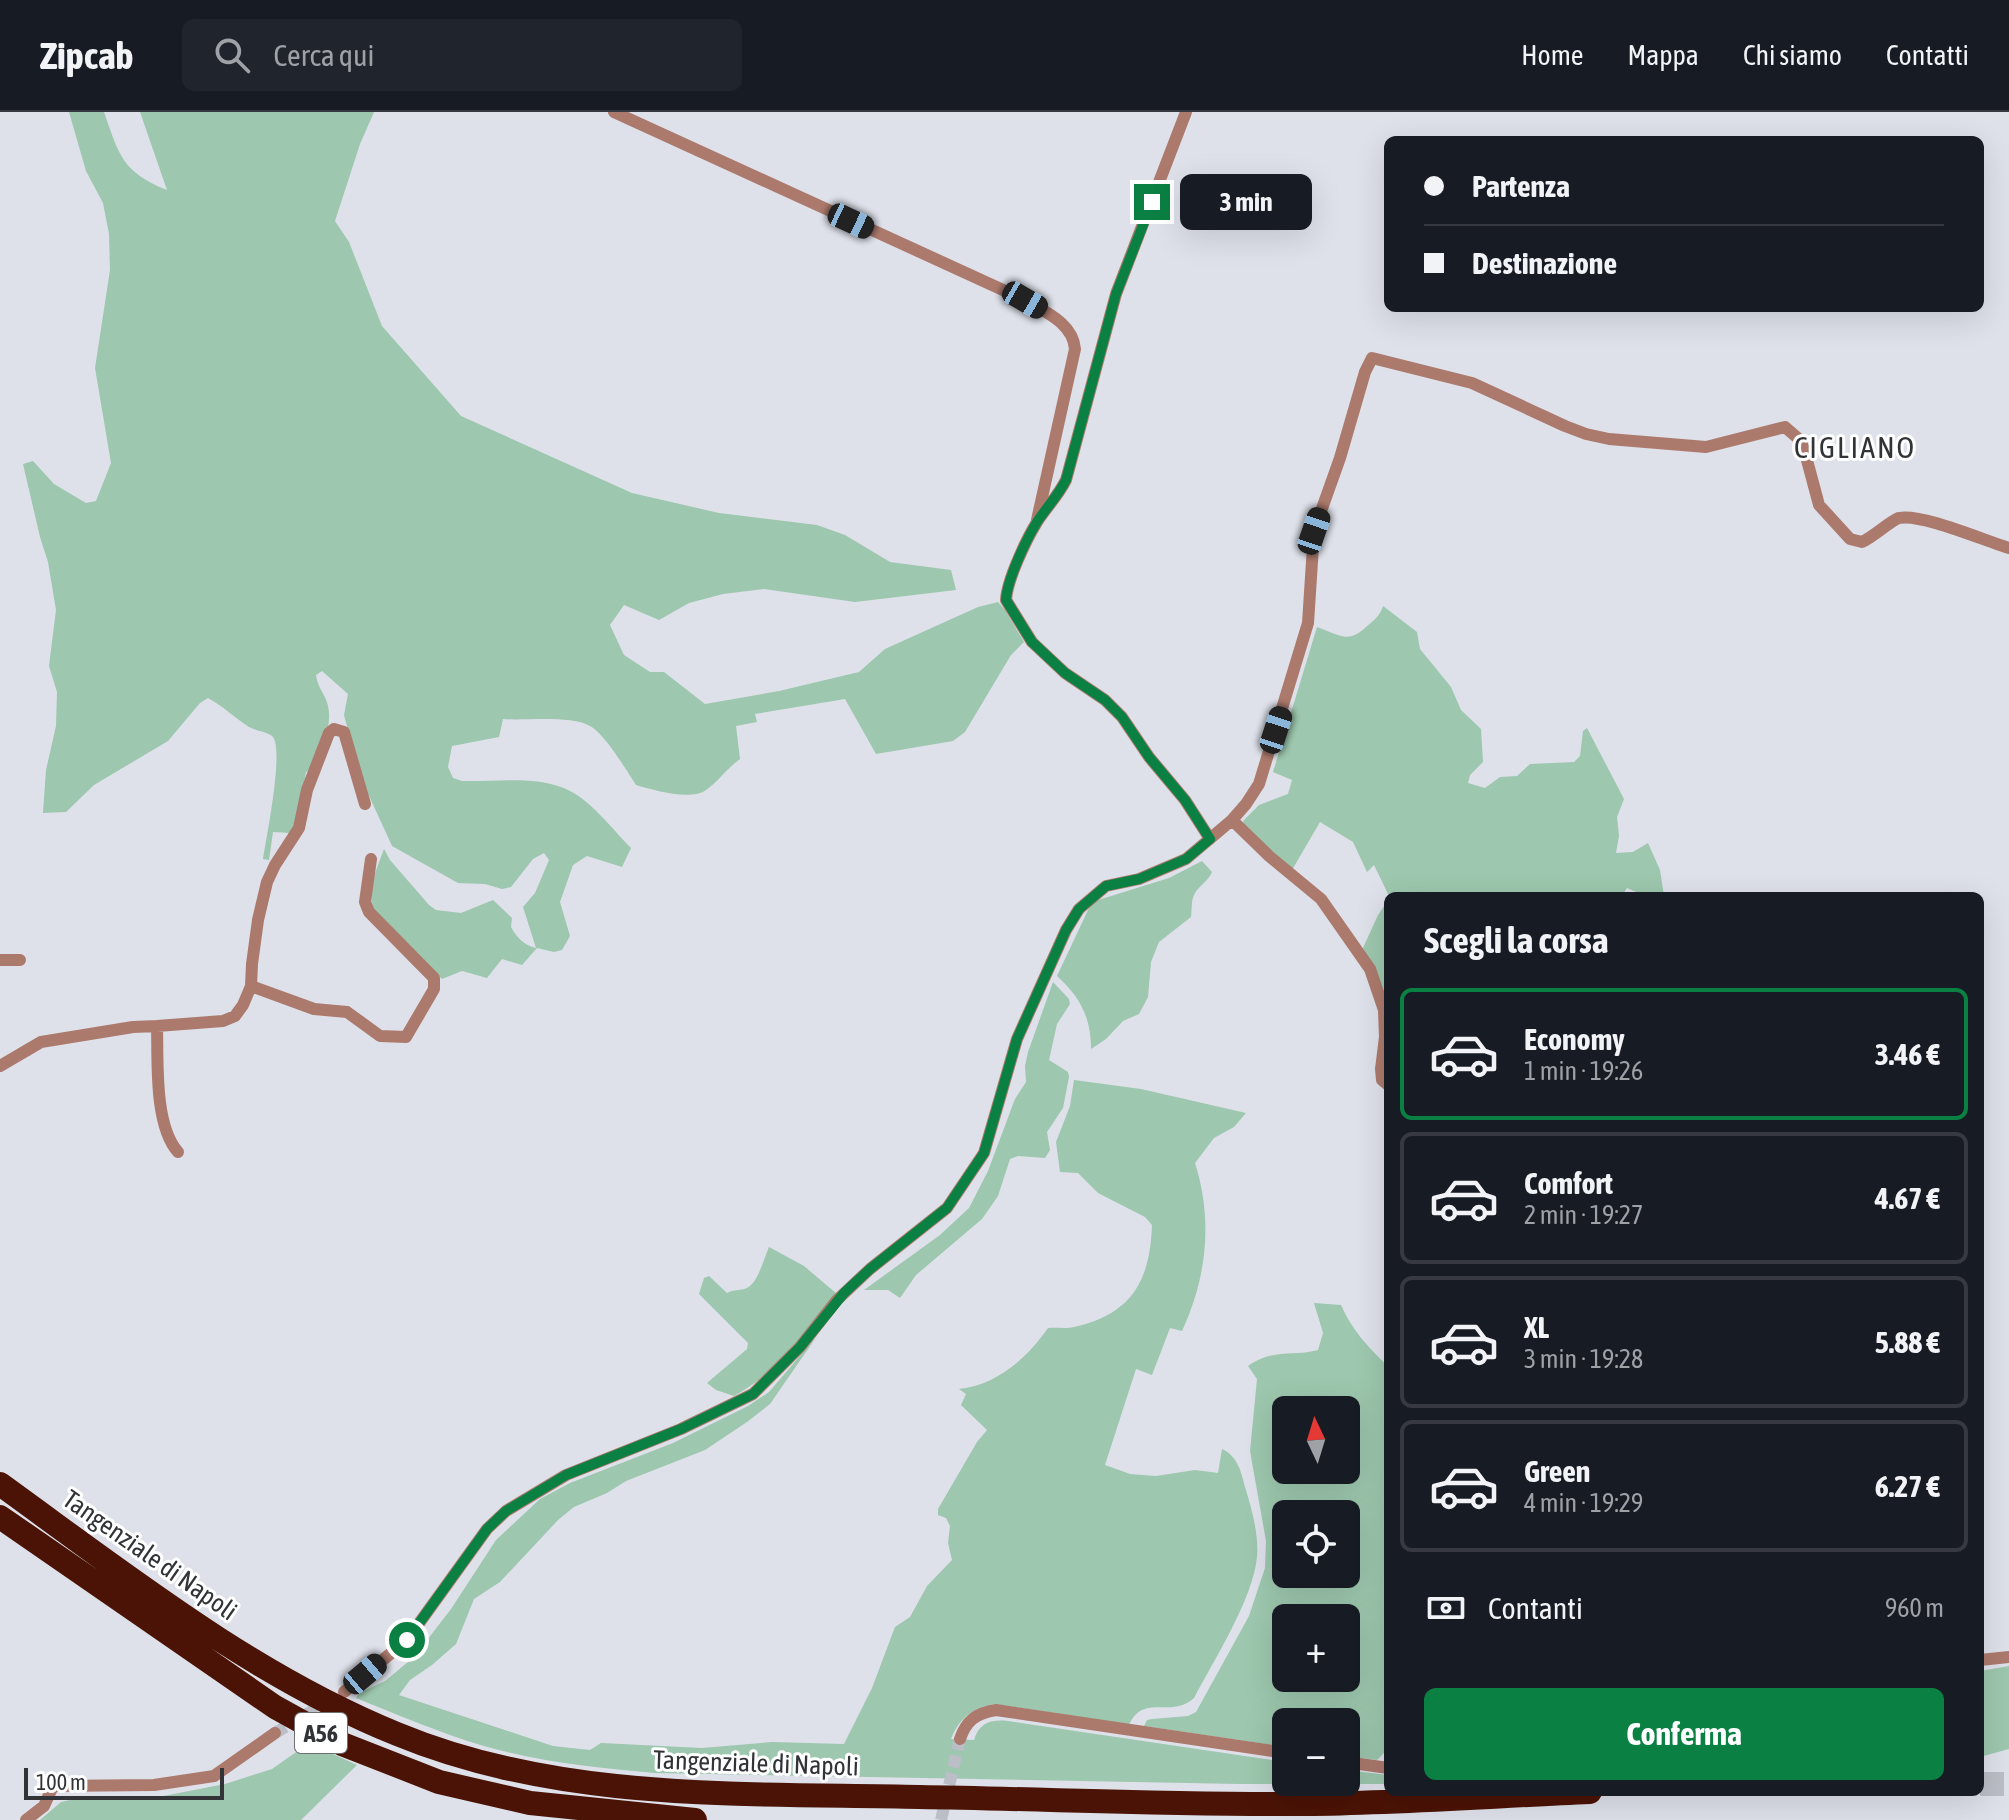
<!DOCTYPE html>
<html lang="it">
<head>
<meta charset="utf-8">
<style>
	:root { --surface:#171b24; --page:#20242c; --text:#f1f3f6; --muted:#9ea1a6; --line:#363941; --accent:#0b8043 }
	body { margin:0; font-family:"Asap Condensed",sans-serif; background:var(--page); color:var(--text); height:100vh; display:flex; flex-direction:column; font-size:30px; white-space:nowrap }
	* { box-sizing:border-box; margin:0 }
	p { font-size:26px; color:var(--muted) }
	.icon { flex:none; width:44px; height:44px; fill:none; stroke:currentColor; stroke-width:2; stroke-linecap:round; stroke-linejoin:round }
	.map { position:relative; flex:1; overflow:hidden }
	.sheet { position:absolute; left:1384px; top:780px; width:600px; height:904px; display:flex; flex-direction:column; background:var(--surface); border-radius:12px; box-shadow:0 8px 32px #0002 }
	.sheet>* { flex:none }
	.top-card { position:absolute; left:1384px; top:24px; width:600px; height:176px; border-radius:12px; box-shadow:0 8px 32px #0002; display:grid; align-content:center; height:176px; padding:0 40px; background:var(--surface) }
	.needle { width:52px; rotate:356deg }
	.tools { position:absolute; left:1272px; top:1284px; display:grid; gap:16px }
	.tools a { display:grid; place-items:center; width:88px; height:88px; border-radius:12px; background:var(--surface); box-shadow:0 8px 32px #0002; font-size:40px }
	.scale { position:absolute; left:24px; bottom:20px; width:200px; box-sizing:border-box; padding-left:8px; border:4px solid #313336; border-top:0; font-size:22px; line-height:28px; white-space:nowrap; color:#313336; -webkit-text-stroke:6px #fff; paint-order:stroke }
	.end { position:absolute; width:36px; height:36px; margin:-18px; border:10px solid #0b8043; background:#fff; box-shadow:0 0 0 4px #fff }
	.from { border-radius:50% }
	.bubble { position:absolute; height:56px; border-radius:12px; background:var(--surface); box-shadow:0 8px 32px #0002; font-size:26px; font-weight:700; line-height:56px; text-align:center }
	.car { position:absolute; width:24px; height:48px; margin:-24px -12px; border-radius:10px; box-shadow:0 0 6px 2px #0007; background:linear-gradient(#222 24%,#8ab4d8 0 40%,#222 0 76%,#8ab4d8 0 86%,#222 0) }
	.top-card b { display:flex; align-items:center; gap:28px; height:76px; font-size:30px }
	.top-card b+b { border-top:2px solid var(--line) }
	.top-card i { width:20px; height:20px; background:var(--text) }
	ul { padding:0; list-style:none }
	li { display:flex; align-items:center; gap:24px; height:132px; margin:0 16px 12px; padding:0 24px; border:4px solid var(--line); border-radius:12px }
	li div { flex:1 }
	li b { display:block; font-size:30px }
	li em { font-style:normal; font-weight:700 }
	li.current { border-color:var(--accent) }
	li>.icon { width:72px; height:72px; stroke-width:1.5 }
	h2 { padding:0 40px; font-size:36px; line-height:96px }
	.pay { display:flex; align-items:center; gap:20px; height:88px; padding:0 40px; font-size:30px }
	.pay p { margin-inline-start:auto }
	.button { display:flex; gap:16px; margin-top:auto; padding:16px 40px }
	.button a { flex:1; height:92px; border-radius:12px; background:var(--accent); color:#fff; font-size:32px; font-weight:700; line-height:92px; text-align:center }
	header { display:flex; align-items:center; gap:48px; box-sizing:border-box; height:112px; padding:0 40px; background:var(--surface); border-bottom:2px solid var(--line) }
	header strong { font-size:38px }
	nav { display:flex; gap:44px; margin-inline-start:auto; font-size:28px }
	.search { width:560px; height:72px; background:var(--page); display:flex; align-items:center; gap:20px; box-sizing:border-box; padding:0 28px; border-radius:12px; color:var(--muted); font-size:30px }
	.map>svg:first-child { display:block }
	.green { fill:#9dc7ae; fill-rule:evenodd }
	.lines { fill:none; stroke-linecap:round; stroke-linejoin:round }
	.street-tunnel { stroke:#bbbec6; stroke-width:12; stroke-dasharray:12 6; stroke-linecap:butt }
	.highway-tunnel { stroke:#bbbec6; stroke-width:24; stroke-dasharray:24 12; stroke-linecap:butt }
	.street { stroke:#ac7a6d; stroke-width:12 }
	.highway { stroke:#4b1305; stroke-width:24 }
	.route { stroke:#0b8043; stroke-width:10 }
	.labels { text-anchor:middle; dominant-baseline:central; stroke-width:6; stroke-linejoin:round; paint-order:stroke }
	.shield { fill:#fff; stroke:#6f7072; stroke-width:2 }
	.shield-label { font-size:24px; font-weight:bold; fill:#313336 }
	.street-label { font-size:26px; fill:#313336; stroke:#fff }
	.quarter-label { font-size:30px; letter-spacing:2px; fill:#313336; stroke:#fff }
</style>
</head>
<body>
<header>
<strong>Zipcab</strong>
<div class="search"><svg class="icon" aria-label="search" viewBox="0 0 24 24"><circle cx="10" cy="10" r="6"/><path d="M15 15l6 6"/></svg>Cerca qui</div>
<nav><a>Home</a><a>Mappa</a><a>Chi siamo</a><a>Contatti</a></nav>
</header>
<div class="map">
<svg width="2009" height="1708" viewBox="0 0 2009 1708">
	<rect width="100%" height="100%" fill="#dee1ea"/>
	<path class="green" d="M 69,0 L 104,0 C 119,43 122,60 167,78 L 140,0 L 374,0 L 360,32 L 335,109 L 349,130 L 382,214 L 461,304 L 632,381 L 719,401 L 817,413 L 845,423 L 890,450 L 951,458 L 956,478 L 855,490 L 764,477 L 723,482 L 689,491 L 659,508 L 624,493 L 610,513 L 624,543 L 650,560 L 664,560 L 705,592 L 779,579 L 859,560 L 885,537 L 978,495 L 998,490 L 1005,498 L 1024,530 L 1011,543 L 965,620 L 953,629 L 876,642 L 845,587 L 755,602 L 757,610 L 736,614 L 740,647 C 727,656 719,669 706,678 C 691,689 653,678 636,673 C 627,659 605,622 590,614 C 571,603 525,609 503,607 L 499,625 L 452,634 L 448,655 L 453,666 L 462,669 C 493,670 532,664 561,675 C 588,684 611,716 631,736 L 622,755 L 587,744 L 573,753 L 560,790 L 570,824 L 562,838 L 554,840 L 537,836 L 522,853 L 502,847 L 487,866 L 462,859 L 442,867 L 377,804 C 364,781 376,760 384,737 L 390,748 L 429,793 L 436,798 L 461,801 L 493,788 L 512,806 L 511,815 C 517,826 524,833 536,836 L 523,795 L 535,781 L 549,748 L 544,741 L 533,747 L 511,775 L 502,777 L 485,772 L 458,771 L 392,734 L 360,664 L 344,603 L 348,582 L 322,559 L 316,563 C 317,575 326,583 328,594 C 333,616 320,638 312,658 L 306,660 L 297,711 L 291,721 L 273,720 L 269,748 L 263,747 C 266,727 285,635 272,624 C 266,619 256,619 249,615 C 235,606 223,594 208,586 L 200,591 L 168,629 L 94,673 L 66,700 L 43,701 L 46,658 L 56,614 L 57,580 L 49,554 L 56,498 L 48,450 L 40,425 L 23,352 L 33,349 L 54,372 L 86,391 L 96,389 L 111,351 L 95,256 L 110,158 L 109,122 L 103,91 L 86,59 Z
		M 1383,494 L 1417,520 L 1420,537 L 1451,575 L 1461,598 L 1481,617 L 1483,650 L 1470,663 L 1468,671 L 1485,676 L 1500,665 L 1517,664 L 1530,652 L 1574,650 L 1580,644 L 1583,619 L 1587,616 L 1624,687 L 1617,705 L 1619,724 L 1616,741 L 1633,740 L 1648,731 L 1660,758 L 1664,784 L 1645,784 L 1627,776 L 1622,784 L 1389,784 L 1374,753 L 1367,760 L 1353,730 L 1320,710 L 1292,758 L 1244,713 L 1243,709 L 1259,693 L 1288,682 L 1292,668 L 1273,660 L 1317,515 C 1339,523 1348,532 1366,515 C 1374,508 1380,504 1383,494 Z
		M 1202,749 L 1212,760 C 1208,770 1198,774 1194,783 C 1191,789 1192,798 1191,805 L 1159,830 L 1151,850 L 1148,885 L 1139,902 L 1123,909 L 1106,927 L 1091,937 C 1091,905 1080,885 1057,864 L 1088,798 L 1095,789 L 1169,766 Z
		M 1388,788 L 1388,889 L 1363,836 L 1378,803 Z
		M 1053,870 L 1069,887 L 1070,892 L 1057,912 L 1049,948 L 1068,960 L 1069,965 L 1063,996 L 1047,1020 L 1050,1038 L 1045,1046 L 1018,1044 L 1010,1047 L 998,1084 L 982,1107 L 916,1163 L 900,1186 L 888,1178 L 864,1178 L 940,1123 L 969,1096 L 988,1059 L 1015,987 L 1026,970 L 1025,954 L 1028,940 Z
		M 1074,968 L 1141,977 L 1246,1001 L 1234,1015 L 1214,1026 L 1195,1051 C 1213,1108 1207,1165 1182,1219 L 1170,1216 L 1152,1263 L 1136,1257 L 1105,1353 L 1130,1362 L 1156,1364 L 1195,1358 L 1218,1361 L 1222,1337 C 1239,1345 1241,1361 1246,1378 C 1252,1398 1259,1424 1257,1445 C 1253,1487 1214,1548 1194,1586 C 1171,1607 1143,1581 1129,1613 L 995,1592 C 974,1595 959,1606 951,1627 L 974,1628 C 979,1611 991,1607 1008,1609 L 1286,1650 L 1286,1670 L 1346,1670 L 1346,1658 L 1388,1663 L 1388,1672 L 1239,1672 L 655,1661 C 597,1656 540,1650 484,1634 C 440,1621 398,1603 356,1586 L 359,1581 L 385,1569 L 414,1545 L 451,1497 L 496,1428 L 540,1387 L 570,1371 L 673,1331 L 748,1294 L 769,1280 L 817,1224 L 770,1292 L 747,1310 L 705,1338 L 626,1369 L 607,1381 L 574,1395 L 559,1407 L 500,1470 L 474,1487 L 456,1532 L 432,1553 L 410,1568 L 399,1583 L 553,1634 L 590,1638 L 601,1631 L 702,1636 L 772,1630 L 844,1632 L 872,1576 L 895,1515 L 910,1505 L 927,1474 L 952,1448 L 948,1431 L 950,1414 L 946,1406 L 938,1403 L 938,1397 L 977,1330 L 987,1318 L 961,1293 L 966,1282 L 959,1277 C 997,1273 1027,1246 1048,1216 C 1057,1215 1065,1217 1074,1215 C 1132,1202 1150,1169 1152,1113 L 1145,1105 L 1098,1081 L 1078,1061 L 1060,1060 L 1056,1030 L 1070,994 Z
		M 769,1135 L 804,1154 L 837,1182 C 806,1220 777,1261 734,1284 L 716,1278 L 707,1271 L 747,1237 L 748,1231 L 699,1182 L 704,1166 L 709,1164 L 727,1181 C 734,1177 740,1179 747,1176 C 758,1171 764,1146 769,1135 Z
		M 1314,1191 L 1341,1193 C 1351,1216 1368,1236 1388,1254 L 1388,1637 L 1377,1648 L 1346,1644 L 1346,1610 L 1286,1610 L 1286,1635 L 1144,1614 L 1147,1608 L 1152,1607 L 1188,1604 L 1196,1600 L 1249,1504 L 1265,1456 L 1266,1429 L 1250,1339 L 1257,1267 L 1248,1254 C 1274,1236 1291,1245 1318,1238 L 1323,1221 ZM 1286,1298 L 1346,1298 L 1346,1358 L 1286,1358 ZM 1286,1402 L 1346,1402 L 1346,1462 L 1286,1462 ZM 1286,1506 L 1346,1506 L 1346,1566 L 1286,1566 Z
		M 2009,1554 L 2009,1637 L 1980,1645 L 1980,1559 Z
		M 309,1631 L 357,1653 L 301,1708 L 40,1708 L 61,1690 L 79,1686 L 153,1686 L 225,1672 L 272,1657 Z"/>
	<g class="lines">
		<path class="street-tunnel" d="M 275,1621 L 327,1590
			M 941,1708 L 960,1627"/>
		<path class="highway-tunnel" d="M 1980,1672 L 2009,1672"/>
		<path class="street" d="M 614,0 L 1025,188 C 1045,200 1073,211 1075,237 L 1037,408
			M 1186,0 L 1116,182 L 1066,368 C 1058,384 1046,396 1037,410 C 1026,428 1007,468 1006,488 L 1032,530 L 1065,561 L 1105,588 L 1122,605 L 1149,645 L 1185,688 L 1210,727
			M 1232,708 L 1269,744 L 1321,787 L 1370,857 L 1384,898 L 1385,925 L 1381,957 L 1382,968 L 1388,973
			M 0,848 L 20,848
			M 251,874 L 314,897 L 347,900 L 380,924 L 406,925 L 434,877 L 434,866 L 369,800 L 365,790 L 371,747
			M 157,914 L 223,909 L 235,904 L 243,893 L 251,874 L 252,852 L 258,808 L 267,770 L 275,753 L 299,716 L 307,678 L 329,621 L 334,617 L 344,620 L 365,692
			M 0,954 L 41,930 L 133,915 L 157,914 C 158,949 154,1013 178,1040
			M 1980,1548 L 2009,1545
			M 344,1580 L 407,1528 L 487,1417 L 506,1399 L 566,1363 L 681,1317 L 753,1282 L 800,1235 L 837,1188 L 870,1157 L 947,1096 L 984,1041 L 1017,927 L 1066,818 L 1079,797 L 1106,774 L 1139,767 L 1186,747 L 1232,708 L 1246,692 L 1259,672 L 1308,511 L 1314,419 L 1340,346 L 1365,260 L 1372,246 L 1472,271 L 1565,314 L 1586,322 L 1609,327 L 1706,335 L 1785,315 L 1800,328 L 1804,337 L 1819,393 L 1850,427 L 1862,430 C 1872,426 1893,407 1899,406 C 1921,401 1985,429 2009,436
			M 960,1627 C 966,1609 976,1601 996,1598 L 1286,1641
			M 1346,1650 L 1388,1656
			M 26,1708 L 44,1694 L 53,1674 L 154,1673 L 214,1664 L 275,1621"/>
		<path class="highway" d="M 0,1372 C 126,1463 252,1563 397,1622 C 561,1690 745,1681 919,1685 C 1047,1687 1176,1693 1305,1692 C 1400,1691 1495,1684 1590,1680
			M 0,1405 L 275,1595 L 342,1632 L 439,1670 L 530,1691 L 695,1708"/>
	</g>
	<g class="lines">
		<path class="route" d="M 407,1528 L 487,1417 L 506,1399 L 566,1363 L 681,1317 L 753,1282 L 800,1235 L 844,1181 L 870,1157 L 947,1096 L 984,1041 L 1017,927 L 1066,818 L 1079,797 L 1106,774 L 1139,767 L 1186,747 L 1210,727 L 1185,688 L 1149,645 L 1122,605 L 1105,588 L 1065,561 L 1032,530 L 1006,488 C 1007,468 1026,428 1037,410 C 1046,396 1058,384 1066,368 L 1116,182 L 1152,90"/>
	</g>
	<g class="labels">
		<rect class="shield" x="295" y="1601" width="52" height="40" rx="6"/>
		<g class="shield-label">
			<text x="321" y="1621">A56</text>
		</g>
		<g class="street-label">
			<text transform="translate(150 1443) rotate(35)">Tangenziale di Napoli</text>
			<text transform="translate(756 1651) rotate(2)">Tangenziale di Napoli</text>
		</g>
		<g class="quarter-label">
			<text x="1855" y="335">CIGLIANO</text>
		</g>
	</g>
</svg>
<div class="tools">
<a><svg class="needle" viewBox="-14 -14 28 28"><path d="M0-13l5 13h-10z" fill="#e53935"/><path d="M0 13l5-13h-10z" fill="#9ea1a6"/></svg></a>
<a><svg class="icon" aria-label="locate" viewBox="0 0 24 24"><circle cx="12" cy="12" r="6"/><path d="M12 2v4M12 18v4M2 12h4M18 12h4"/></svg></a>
<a>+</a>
<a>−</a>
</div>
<div class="scale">100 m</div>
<i class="end from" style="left:407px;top:1528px"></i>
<i class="end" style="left:1152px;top:90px"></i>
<div class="bubble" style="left:1180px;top:62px;width:132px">3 min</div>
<i class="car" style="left:851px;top:109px;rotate:115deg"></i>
<i class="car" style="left:1025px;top:188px;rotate:120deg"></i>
<i class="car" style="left:1314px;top:419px;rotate:19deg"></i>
<i class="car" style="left:1276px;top:618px;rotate:18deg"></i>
<i class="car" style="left:365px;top:1562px;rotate:50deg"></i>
<div class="top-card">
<b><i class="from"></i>Partenza</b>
<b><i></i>Destinazione</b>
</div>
<section class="sheet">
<h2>Scegli la corsa</h2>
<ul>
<li class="current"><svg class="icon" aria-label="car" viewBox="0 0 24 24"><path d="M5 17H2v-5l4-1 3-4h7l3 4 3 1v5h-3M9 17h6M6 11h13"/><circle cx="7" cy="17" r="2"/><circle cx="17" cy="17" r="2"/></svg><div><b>Economy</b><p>1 min · 19:26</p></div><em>3.46 €</em></li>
<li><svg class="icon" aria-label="car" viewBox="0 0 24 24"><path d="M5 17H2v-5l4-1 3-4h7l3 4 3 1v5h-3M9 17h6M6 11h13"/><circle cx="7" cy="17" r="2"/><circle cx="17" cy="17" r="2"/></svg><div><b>Comfort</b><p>2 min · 19:27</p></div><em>4.67 €</em></li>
<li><svg class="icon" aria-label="car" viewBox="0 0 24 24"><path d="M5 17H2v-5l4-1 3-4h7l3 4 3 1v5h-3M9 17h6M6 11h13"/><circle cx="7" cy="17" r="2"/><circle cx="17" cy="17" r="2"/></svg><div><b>XL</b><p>3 min · 19:28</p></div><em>5.88 €</em></li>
<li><svg class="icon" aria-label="car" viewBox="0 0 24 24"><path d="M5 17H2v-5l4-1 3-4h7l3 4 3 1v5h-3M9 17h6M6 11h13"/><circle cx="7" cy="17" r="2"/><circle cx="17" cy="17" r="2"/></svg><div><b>Green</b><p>4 min · 19:29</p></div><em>6.27 €</em></li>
</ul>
<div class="pay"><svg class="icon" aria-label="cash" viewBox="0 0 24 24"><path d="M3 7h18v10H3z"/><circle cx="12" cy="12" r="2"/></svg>Contanti<p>960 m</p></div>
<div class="button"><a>Conferma</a></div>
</section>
</div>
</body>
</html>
